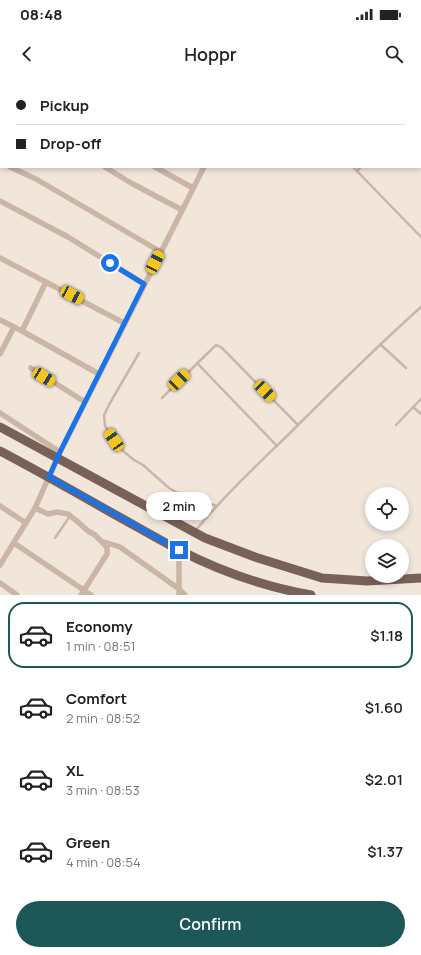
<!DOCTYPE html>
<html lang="en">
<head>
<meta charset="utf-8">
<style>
	:root { --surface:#fff; --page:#f2f2f2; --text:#222; --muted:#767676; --line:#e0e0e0; --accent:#1d5757 }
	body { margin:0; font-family:Manrope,sans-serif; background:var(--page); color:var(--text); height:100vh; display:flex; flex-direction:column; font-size:15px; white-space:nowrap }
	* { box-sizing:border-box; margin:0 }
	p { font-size:13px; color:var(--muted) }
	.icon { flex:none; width:22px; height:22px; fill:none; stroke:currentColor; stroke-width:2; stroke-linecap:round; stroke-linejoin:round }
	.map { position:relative; height:515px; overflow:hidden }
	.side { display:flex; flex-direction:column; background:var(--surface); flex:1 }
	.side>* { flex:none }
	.hud { position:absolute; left:0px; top:0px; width:421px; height:88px; box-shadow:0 2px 6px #0003; display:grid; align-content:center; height:88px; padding:0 16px; background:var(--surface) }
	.fabs { position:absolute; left:365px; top:407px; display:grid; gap:8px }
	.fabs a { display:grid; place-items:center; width:44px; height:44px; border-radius:50%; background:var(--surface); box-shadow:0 2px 6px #0003; font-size:20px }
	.end { position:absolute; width:18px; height:18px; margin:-9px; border:5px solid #1a73e8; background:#fff; box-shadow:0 0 0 2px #fff }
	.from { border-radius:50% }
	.bubble { position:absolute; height:28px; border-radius:14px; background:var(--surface); box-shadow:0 2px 6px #0003; font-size:13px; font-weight:600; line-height:28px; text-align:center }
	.car { position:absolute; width:12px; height:24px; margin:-12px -6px; border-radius:5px; box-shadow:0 0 3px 1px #0007; background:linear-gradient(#f5c518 24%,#345 0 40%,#f5c518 0 76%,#345 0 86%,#f5c518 0) }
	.hud b { display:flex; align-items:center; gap:14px; height:38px; font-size:15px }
	.hud b+b { border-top:1px solid var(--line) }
	.hud i { width:10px; height:10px; background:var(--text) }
	ul { padding:7px 0 0; list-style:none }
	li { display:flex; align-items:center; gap:12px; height:66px; margin:0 8px 6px; padding:0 8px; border:2px solid transparent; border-radius:16px }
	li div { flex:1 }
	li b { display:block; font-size:15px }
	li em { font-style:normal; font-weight:600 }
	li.on { border-color:var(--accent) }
	li>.icon { width:36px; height:36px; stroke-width:1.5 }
	.button { display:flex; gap:8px; margin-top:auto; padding:8px 16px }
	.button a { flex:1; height:46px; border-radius:24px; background:var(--accent); color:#fff; font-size:16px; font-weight:600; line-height:46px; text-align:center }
	.status { display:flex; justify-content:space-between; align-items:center; height:28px; padding:0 20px; background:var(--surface); direction:ltr }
	.status svg { height:11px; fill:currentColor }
	header { display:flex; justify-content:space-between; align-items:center; height:52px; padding:0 16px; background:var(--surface); font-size:18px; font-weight:600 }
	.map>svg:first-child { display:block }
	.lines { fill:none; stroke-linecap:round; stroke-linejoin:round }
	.service { stroke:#cab5a7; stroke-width:2.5 }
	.minor { stroke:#cab5a7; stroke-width:5.5 }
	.primary { stroke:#786159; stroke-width:9 }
	.route { stroke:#1a73e8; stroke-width:5 }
</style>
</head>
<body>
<div class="status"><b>08:48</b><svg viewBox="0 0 49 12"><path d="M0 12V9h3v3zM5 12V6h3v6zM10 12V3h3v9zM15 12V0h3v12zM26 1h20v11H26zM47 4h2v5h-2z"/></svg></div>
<header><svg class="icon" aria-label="back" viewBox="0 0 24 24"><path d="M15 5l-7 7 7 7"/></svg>Hoppr<svg class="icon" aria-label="search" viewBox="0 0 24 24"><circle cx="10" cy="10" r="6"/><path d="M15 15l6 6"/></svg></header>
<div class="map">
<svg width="421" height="515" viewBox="0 0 421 515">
	<rect width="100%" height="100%" fill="#f2e6db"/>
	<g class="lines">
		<path class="service" d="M 353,87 L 421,157
			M 357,91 L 361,87
			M 380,264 L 406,288
			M 139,273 L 110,323 L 104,335 L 105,346 L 123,371 L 134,380 L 143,385 L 169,408 L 183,416 L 195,418 L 216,426
			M 197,283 L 277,366
			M 162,318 L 216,265 L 221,267 L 298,345
			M 413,327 L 421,334
			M 396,345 L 421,319
			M 196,450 C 224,416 257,385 289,354 C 332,311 375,268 421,227
			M 55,458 L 70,436"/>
		<path class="minor" d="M 72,0 L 73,1
			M 150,0 L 152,1
			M 213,0 L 215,1
			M 345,0 L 348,1
			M 393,0 L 393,1
			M 24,1 L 24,0
			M 245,1 L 245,0
			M 399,1 L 400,0
			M 0,25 L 1,26
			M 0,71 L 1,68
			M 0,83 L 1,83
			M 10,87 L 36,99 L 161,172
			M 105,87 L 131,103 L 182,130
			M 155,87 L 193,108
			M 0,121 L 68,157 L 144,204
			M 0,178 L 124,243
			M 0,240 L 22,251 L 99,294
			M 22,251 L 46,202
			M 0,274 L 14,247
			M 31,288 L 85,322
			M 0,333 L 60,372
			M 0,426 L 26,443
			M 35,428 L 48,434 L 57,432 L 68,434 L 78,442 L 88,451 L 95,455 L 107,467 L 107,474 L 81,515
			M 104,462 L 120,467 L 179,509 L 185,515
			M 14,463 L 91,515
			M 179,470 L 179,515
			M 0,485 L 35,428 L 60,372 L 204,87
			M 0,503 L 17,515"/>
		<path class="primary" d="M 0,347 L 205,458 L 255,477 L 322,498 L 367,501 L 421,498
			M 0,371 C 38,391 75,412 112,433 C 134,445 156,458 179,470 C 220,491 265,507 311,515"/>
	</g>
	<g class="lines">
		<path class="route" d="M 110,183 L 144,204 L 60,372 L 49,397 L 179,470"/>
	</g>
</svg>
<div class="fabs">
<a><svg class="icon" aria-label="locate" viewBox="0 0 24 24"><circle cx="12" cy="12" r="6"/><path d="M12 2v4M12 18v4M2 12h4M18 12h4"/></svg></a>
<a><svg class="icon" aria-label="layers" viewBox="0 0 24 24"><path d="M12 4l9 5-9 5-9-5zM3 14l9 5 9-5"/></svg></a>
</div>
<i class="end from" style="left:110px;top:183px"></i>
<i class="end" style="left:179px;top:470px"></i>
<div class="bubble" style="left:146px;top:412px;width:66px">2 min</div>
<i class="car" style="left:155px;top:182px;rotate:27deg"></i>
<i class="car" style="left:72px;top:215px;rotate:118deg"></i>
<i class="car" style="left:44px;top:297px;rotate:121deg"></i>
<i class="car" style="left:179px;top:300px;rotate:46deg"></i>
<i class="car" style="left:265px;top:311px;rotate:136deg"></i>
<i class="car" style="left:114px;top:360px;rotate:326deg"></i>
<div class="hud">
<b><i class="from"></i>Pickup</b>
<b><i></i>Drop-off</b>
</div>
</div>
<section class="side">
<ul>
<li class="on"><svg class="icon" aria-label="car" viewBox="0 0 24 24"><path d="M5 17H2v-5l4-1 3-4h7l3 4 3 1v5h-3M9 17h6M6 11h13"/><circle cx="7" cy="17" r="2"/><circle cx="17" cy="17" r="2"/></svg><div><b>Economy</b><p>1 min · 08:51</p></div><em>$1.18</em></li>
<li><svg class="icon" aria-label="car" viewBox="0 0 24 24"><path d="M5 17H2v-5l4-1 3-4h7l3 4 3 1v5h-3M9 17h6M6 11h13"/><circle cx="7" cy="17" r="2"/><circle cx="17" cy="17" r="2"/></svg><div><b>Comfort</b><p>2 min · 08:52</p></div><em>$1.60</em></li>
<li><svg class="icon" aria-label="car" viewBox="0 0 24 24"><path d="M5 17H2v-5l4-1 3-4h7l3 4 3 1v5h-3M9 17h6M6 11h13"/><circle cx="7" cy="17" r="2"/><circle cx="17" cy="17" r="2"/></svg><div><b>XL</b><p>3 min · 08:53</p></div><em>$2.01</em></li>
<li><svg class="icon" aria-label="car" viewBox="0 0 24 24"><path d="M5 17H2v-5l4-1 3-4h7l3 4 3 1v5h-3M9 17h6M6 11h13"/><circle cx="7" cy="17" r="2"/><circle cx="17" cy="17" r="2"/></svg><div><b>Green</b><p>4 min · 08:54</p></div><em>$1.37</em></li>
</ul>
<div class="button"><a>Confirm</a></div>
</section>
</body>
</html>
